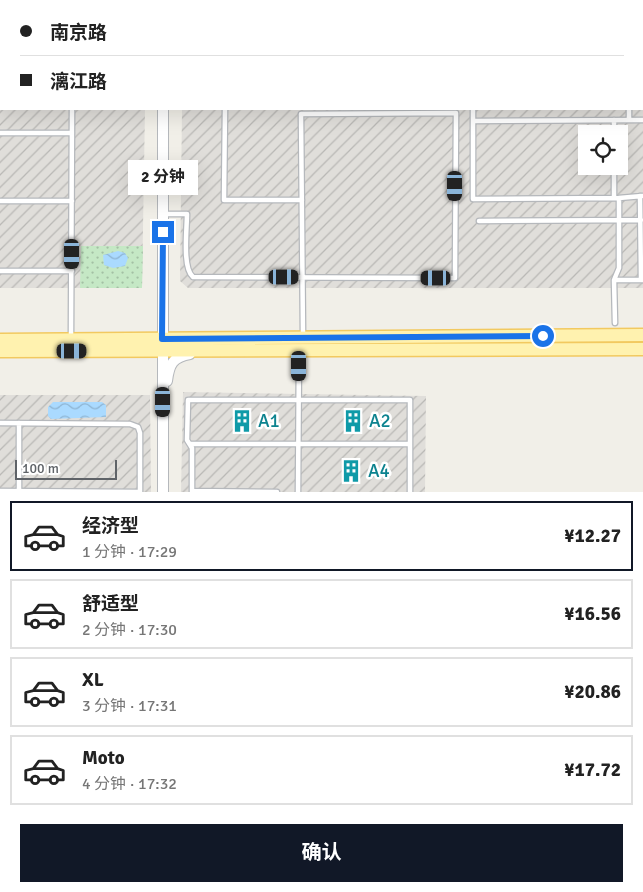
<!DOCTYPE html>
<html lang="zh">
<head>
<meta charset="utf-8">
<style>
	:root { --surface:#fff; --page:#f2f2f2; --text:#222; --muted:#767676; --line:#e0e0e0; --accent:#111827 }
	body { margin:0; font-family:Signika,"Noto Sans SC",sans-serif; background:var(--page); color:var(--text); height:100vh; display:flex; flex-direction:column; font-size:19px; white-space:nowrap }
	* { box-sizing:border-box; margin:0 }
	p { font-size:16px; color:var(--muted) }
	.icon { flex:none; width:28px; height:28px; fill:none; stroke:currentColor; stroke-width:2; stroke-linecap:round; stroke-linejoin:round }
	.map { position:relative; height:492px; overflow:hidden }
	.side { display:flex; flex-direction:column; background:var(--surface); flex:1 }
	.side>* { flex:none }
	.hud { position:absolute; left:0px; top:0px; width:644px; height:110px; box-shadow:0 5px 20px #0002; display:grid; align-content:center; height:110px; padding:0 20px; background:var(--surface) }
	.controls { position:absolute; left:578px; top:125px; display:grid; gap:10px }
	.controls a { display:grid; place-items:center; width:50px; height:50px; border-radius:0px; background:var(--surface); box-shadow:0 5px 20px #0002; font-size:25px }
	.scale { position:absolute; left:15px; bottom:12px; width:102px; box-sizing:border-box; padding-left:5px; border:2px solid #5f6368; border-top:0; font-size:14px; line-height:18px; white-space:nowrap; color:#5f6368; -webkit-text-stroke:4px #fff; paint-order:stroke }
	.end { position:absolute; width:22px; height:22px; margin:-11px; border:6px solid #1a73e8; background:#fff; box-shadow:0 0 0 2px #fff }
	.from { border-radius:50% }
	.bubble { position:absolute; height:35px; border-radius:0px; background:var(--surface); box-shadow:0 5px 20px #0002; font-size:16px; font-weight:700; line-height:35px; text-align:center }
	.car { position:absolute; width:15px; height:30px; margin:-15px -8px; border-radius:6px; box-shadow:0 0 4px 1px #0007; background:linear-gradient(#222 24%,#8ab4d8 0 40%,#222 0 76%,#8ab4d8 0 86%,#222 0) }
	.hud b { display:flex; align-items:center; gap:18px; height:48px; font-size:19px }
	.hud b+b { border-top:1px solid var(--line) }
	.hud i { width:12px; height:12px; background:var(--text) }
	ul { padding:9px 0 0; list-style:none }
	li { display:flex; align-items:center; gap:15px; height:70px; margin:0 10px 8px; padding:0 10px; border:2px solid var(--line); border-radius:0px }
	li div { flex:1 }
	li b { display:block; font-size:19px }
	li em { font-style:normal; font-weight:700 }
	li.current { border-color:var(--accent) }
	li>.icon { width:45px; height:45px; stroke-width:1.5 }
	.cta { display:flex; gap:10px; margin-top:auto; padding:10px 20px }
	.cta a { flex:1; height:58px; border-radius:0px; background:var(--accent); color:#fff; font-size:20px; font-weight:700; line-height:58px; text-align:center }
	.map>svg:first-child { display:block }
	.industrial { fill:url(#industrial-furrows); fill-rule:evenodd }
	.garden { fill:url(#garden-dots) }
	.water { fill:url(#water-waves) }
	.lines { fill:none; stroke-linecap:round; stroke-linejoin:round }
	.service-casing { stroke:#b5b8bc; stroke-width:7 }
	.tertiary-casing { stroke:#b5b8bc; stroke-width:12 }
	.primary-casing { stroke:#f2c960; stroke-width:15 }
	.service { stroke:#fff; stroke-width:4.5 }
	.tertiary { stroke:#fff; stroke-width:10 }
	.primary { stroke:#fff2af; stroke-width:12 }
	.route { stroke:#1a73e8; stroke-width:6 }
	.labels { text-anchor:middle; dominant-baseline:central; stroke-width:5; stroke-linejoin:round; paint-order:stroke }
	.culture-label { font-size:19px; fill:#0d838f; stroke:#fff; text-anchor:start }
</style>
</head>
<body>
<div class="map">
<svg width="643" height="492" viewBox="0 0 643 492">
	<defs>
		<pattern id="industrial-furrows" width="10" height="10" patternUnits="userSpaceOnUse" patternTransform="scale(1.25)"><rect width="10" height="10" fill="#e0deda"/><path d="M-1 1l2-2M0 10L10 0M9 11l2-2" fill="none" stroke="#b9b8b5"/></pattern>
		<pattern id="garden-dots" width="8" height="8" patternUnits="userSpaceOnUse" patternTransform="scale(1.25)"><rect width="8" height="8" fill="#c5e8c5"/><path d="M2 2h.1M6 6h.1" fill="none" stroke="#a3c0a4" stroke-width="1.8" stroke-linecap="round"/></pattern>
		<pattern id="water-waves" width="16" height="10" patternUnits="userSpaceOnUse" patternTransform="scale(1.25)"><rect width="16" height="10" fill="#aadaff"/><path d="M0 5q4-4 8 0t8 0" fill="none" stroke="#8eb4d2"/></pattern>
	</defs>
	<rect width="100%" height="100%" fill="#f1efe8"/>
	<path class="industrial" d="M 0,0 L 147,0 L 1,1 L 1,109 L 145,109 L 142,288 L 0,288 Z
		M 184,0 L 643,0 L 643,288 L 188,288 L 180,281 L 182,109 L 642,109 L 642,1 ZM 586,134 L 619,134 L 619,166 L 586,166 Z
		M 183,392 L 426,396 L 425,492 L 181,492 Z
		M 0,395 L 150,395 L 151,492 L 0,492 Z"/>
	<path class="garden" d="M 81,246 L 143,246 L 142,288 L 80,288 Z"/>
	<path class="water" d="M 118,251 L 125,253 L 128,258 L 125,266 L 113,268 L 104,265 L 103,255 Z
		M 53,402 L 102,402 L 106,405 L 106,417 L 51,419 L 48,416 L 48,407 Z"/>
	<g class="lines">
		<defs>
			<path id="service" d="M 218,0 L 218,1
				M 472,0 L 472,1
				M 642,28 L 643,28
				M 0,67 L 1,67
				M 225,109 L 224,200 L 302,200
				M 473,109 L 473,199 L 619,198 L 619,268 L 614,280 L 615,323
				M 629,120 L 629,109
				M 473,121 L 643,120
				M 0,133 L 72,133
				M 614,134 L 614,120
				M 640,196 L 641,280
				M 614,198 L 614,166
				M 619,198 L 642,196
				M 0,201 L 72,201
				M 164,214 L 187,214 C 187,229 182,268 193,277 L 455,278 L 456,113 L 301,114 C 302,188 302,262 303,336
				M 479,221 L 641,220
				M 0,271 L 72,271
				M 614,280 L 643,280
				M 71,337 L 72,109
				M 0,423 L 130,424 L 138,427 L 140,433 L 140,492
				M 19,423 L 19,492
				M 190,444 L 410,444
				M 0,491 L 140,492
				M 192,491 L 277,492
				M 192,492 L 192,448 L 187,440 L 188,400 L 410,400 L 410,492
				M 298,492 L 299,352"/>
			<path id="tertiary" d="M 164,1 L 164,0
				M 163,109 L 163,492
				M 167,381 C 169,364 173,357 190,354"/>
			<path id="primary" d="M 0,340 L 643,335
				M 0,351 L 643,349"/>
		</defs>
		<use href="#service" class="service-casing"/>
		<use href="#tertiary" class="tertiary-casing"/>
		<use href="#primary" class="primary-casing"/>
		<use href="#service" class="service"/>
		<use href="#tertiary" class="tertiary"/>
		<use href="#primary" class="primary"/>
	</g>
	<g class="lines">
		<path class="route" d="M 163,232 L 162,339 L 543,336"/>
	</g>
	<defs>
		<symbol id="building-bare" viewBox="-9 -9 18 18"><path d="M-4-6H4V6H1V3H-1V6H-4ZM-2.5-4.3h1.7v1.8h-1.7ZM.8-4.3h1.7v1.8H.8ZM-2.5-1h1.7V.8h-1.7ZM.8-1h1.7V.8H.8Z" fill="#0f9aa8" stroke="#fff" stroke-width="2.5" paint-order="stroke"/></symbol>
	</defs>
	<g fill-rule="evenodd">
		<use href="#building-bare" x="226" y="405" width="32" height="32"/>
		<use href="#building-bare" x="337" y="405" width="32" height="32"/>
		<use href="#building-bare" x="335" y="455" width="32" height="32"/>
	</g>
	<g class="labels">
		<g class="culture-label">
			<text x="258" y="421">A1</text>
			<text x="369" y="421">A2</text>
			<text x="368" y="471">A4</text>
		</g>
	</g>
</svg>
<div class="controls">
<a><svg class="icon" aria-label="locate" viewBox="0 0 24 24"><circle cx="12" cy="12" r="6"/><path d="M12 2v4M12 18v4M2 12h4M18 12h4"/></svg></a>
</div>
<div class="scale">100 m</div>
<i class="end from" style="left:543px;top:336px"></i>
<i class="end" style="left:163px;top:232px"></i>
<div class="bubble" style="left:128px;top:160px;width:70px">2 分钟</div>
<i class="car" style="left:455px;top:186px;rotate:180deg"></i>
<i class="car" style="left:72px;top:254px;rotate:180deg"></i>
<i class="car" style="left:284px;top:277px;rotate:90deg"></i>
<i class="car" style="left:436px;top:278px;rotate:270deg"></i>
<i class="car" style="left:72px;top:351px;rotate:90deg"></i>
<i class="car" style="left:299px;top:366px;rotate:180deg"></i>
<i class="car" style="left:163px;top:402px;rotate:180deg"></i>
<div class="hud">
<b><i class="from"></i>南京路</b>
<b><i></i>漓江路</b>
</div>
</div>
<section class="side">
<ul>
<li class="current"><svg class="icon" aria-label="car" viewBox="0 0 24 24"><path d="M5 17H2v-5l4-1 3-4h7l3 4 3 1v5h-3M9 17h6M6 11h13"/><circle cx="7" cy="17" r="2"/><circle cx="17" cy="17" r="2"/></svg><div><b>经济型</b><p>1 分钟 · 17:29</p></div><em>¥12.27</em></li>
<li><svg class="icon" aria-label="car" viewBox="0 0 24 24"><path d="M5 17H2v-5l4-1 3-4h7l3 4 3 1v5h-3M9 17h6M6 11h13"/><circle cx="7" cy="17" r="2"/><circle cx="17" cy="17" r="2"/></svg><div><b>舒适型</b><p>2 分钟 · 17:30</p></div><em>¥16.56</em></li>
<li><svg class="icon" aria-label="car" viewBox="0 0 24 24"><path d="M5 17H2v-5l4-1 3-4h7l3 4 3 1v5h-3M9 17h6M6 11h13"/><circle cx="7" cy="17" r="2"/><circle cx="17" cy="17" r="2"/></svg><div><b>XL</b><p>3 分钟 · 17:31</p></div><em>¥20.86</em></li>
<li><svg class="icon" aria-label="car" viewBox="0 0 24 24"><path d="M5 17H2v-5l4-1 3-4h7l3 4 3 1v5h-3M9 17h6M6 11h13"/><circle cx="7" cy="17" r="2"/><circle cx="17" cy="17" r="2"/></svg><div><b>Moto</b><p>4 分钟 · 17:32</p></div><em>¥17.72</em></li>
</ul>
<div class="cta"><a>确认</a></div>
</section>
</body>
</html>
